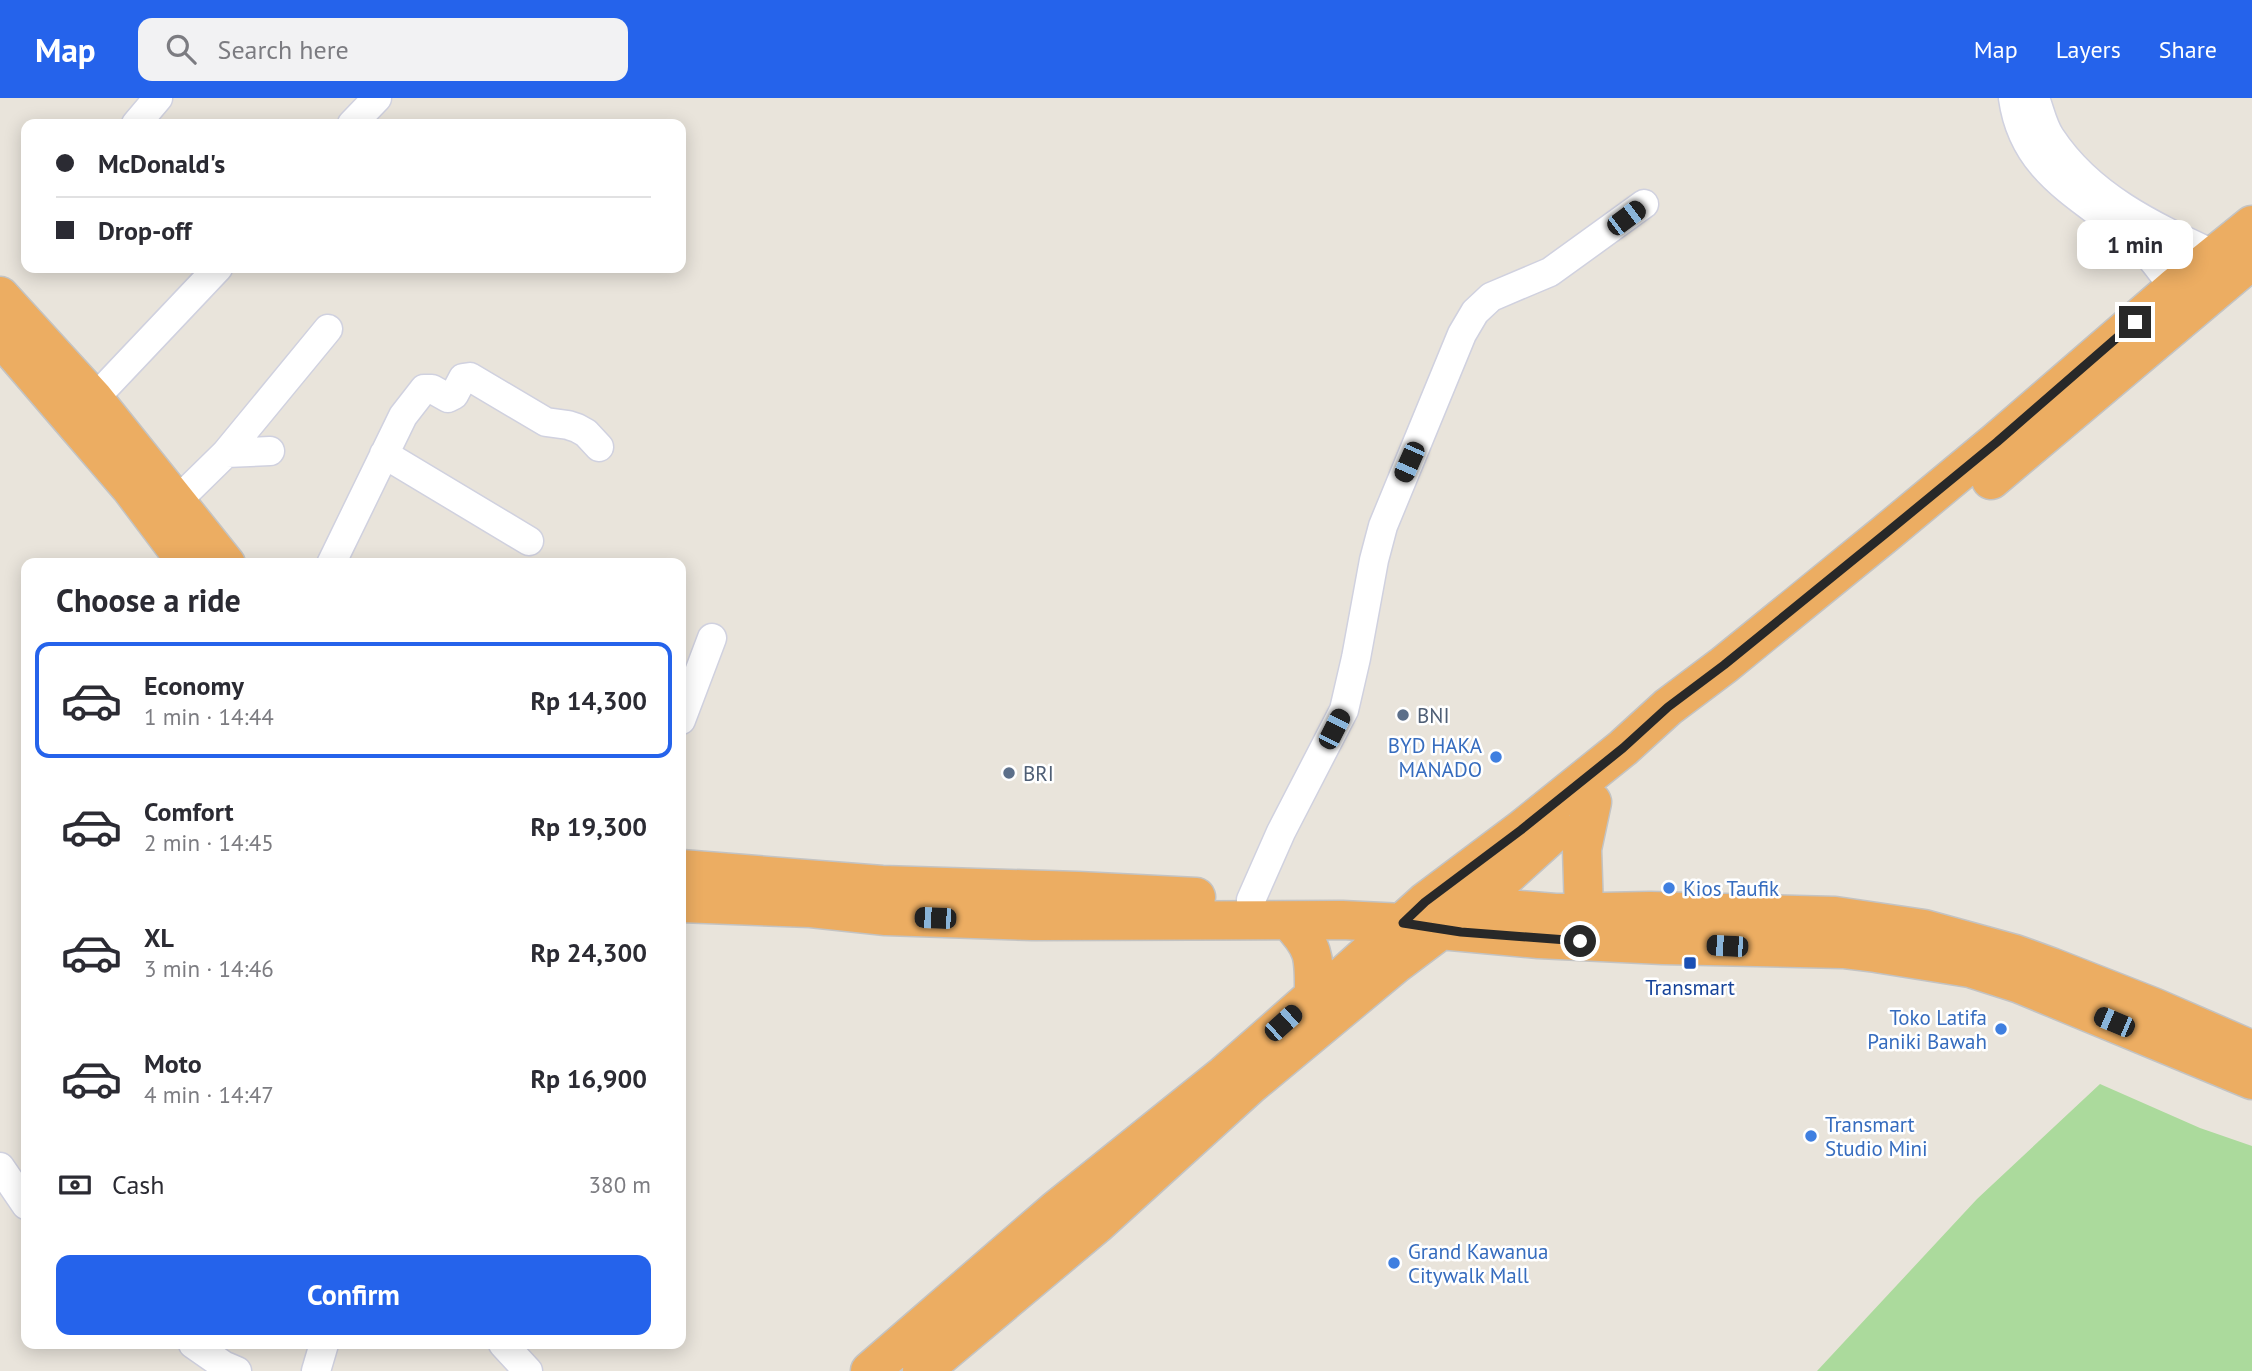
<!DOCTYPE html>
<html lang="en">
<head>
<meta charset="utf-8">
<style>
	:root { --surface:#fff; --page:#f2f2f3; --text:#2b2b33; --muted:#7c7c81; --line:#e1e1e2; --accent:#2563eb }
	body { margin:0; font-family:"PT Sans",sans-serif; background:var(--page); color:var(--text); height:100vh; display:flex; flex-direction:column; font-size:26px; white-space:nowrap }
	* { box-sizing:border-box; margin:0 }
	p { font-size:23px; color:var(--muted) }
	.icon { flex:none; width:38px; height:38px; fill:none; stroke:currentColor; stroke-width:2; stroke-linecap:round; stroke-linejoin:round }
	.map { position:relative; flex:1; overflow:hidden }
	.drawer { position:absolute; left:21px; top:460px; width:665px; height:791px; display:flex; flex-direction:column; background:var(--surface); border-radius:14px; box-shadow:0 4px 18px #0003 }
	.drawer>* { flex:none }
	.hud { position:absolute; left:21px; top:21px; width:665px; height:154px; border-radius:14px; box-shadow:0 4px 18px #0003; display:grid; align-content:center; height:154px; padding:0 35px; background:var(--surface) }
	.end { position:absolute; width:32px; height:32px; margin:-16px; border:9px solid #282828; background:#fff; box-shadow:0 0 0 4px #fff }
	.from { border-radius:50% }
	.bubble { position:absolute; height:49px; border-radius:14px; background:var(--surface); box-shadow:0 4px 18px #0003; font-size:23px; font-weight:700; line-height:49px; text-align:center }
	.car { position:absolute; width:21px; height:42px; margin:-21px -10px; border-radius:9px; box-shadow:0 0 5px 2px #0007; background:linear-gradient(#222 24%,#8ab4d8 0 40%,#222 0 76%,#8ab4d8 0 86%,#222 0) }
	.hud b { display:flex; align-items:center; gap:24px; height:66px; font-size:26px }
	.hud b+b { border-top:2px solid var(--line) }
	.hud i { width:18px; height:18px; background:var(--text) }
	ul { padding:0; list-style:none }
	li { display:flex; align-items:center; gap:21px; height:116px; margin:0 14px 10px; padding:0 21px; border:4px solid transparent; border-radius:14px }
	li div { flex:1 }
	li b { display:block; font-size:26px }
	li em { font-style:normal; font-weight:700 }
	li.active { border-color:var(--accent) }
	li>.icon { width:63px; height:63px; stroke-width:1.5 }
	h2 { padding:0 35px; font-size:32px; line-height:84px }
	.pay { display:flex; align-items:center; gap:18px; height:77px; padding:0 35px; font-size:26px }
	.pay p { margin-inline-start:auto }
	.action { display:flex; gap:14px; margin-top:auto; padding:14px 35px }
	.action a { flex:1; height:80px; border-radius:14px; background:var(--accent); color:#fff; font-size:28px; font-weight:700; line-height:80px; text-align:center }
	header { display:flex; align-items:center; gap:42px; box-sizing:border-box; height:98px; padding:0 35px; background:var(--accent); color:#fff }
	header strong { font-size:33px }
	nav { display:flex; gap:38px; margin-inline-start:auto; font-size:24px }
	.search { width:490px; height:63px; background:var(--page); display:flex; align-items:center; gap:18px; box-sizing:border-box; padding:0 24px; border-radius:14px; color:var(--muted); font-size:26px }
	.map>svg:first-child { display:block }
	.green { fill:#abda9c }
	.lines { fill:none; stroke-linecap:round; stroke-linejoin:round }
	.minor-casing { stroke:#d0d1df; stroke-width:31 }
	.highway-casing { stroke:#c3c3c3; stroke-width:41 }
	.minor { stroke:#fff; stroke-width:28 }
	.highway { stroke:#ecad62; stroke-width:38 }
	.route { stroke:#282828; stroke-width:9 }
	.service-dot { fill:#5c6f8a; stroke:#fff; stroke-width:2.5 }
	.shop-dot { fill:#3f7fe0; stroke:#fff; stroke-width:2.5 }
	.transit-dot { fill:#1a4fb4; stroke:#fff; stroke-width:2.5 }
	.labels { text-anchor:middle; dominant-baseline:central; stroke-width:5; stroke-linejoin:round; paint-order:stroke }
	.service-label { font-size:21px; fill:#4e5e75; stroke:#fff; text-anchor:start }
	.shop-label { font-size:21px; fill:#366cbe; stroke:#fff; text-anchor:start }
	.transit-label { font-size:21px; fill:#164399; stroke:#fff }
</style>
</head>
<body>
<header>
<strong>Map</strong>
<div class="search"><svg class="icon" aria-label="search" viewBox="0 0 24 24"><circle cx="10" cy="10" r="6"/><path d="M15 15l6 6"/></svg>Search here</div>
<nav><a>Map</a><a>Layers</a><a>Share</a></nav>
</header>
<div class="map">
<svg width="2252" height="1273" viewBox="0 0 2252 1273">
	<rect width="100%" height="100%" fill="#e9e4db"/>
	<path class="green" d="M 2100,986 L 2200,1030 L 2252,1048 L 2252,1273 L 1817,1273 L 1977,1101 Z"/>
	<g class="lines">
		<defs>
			<path id="minor" d="M 2013,0 C 2024,79 2088,100 2140,148 C 2153,160 2163,176 2174,190
				M 2035,0 C 2040,13 2043,29 2051,40 C 2090,99 2153,128 2215,157
				M 136,26 L 158,0
				M 352,26 L 377,0
				M 94,301 L 218,170
				M 226,355 L 270,353
				M 384,356 L 529,443
				M 176,404 L 226,355 L 328,231
				M 331,466 L 403,318 L 424,291 L 432,291 L 448,300 L 454,297 L 463,280 L 470,279 L 546,324 L 568,327 L 577,330 L 586,335 L 599,349
				M 681,622 L 712,540
				M 1251,802 L 1281,734 L 1344,612 L 1356,560 L 1374,462 L 1383,428 L 1462,236 L 1475,214 L 1491,199 L 1550,174 L 1644,106
				M 0,1069 L 26,1107
				M 193,1246 L 223,1267 L 237,1273
				M 503,1246 L 528,1273
				M 316,1273 L 324,1246"/>
			<path id="highway" d="M 0,198 L 94,301 L 226,466
				M 0,238 L 130,389 L 188,466
				M 1991,382 L 2252,162
				M 681,771 L 882,787 L 1078,793 L 1196,799
				M 681,805 L 811,810 L 886,818 L 1033,823 L 1342,822 L 1403,825 L 1440,832 L 1539,841 L 1663,847 L 1843,851 L 1876,855 L 1970,870 L 2020,886 L 2252,982
				M 1459,807 L 1555,815 L 1650,813 L 1835,818 L 1924,831 L 2015,856 L 2051,869 L 2153,909 L 2252,952
				M 1584,813 L 1582,751 L 1592,704
				M 1289,823 C 1316,851 1314,860 1314,898
				M 870,1273 L 1056,1112 L 1224,977 L 1314,898 L 1344,877 L 1425,804 L 1521,732 L 1623,650 L 1668,609 L 1724,567 L 1885,436 L 1997,343 L 2174,190 L 2252,127
				M 922,1273 L 1097,1126 L 1249,988 L 1397,865 L 1473,808 L 1557,732"/>
		</defs>
		<use href="#minor" class="minor-casing"/>
		<use href="#highway" class="highway-casing"/>
		<use href="#minor" class="minor"/>
		<use href="#highway" class="highway"/>
	</g>
	<g class="lines">
		<path class="route" d="M 1580,843 L 1461,834 L 1403,825 L 1425,804 L 1521,732 L 1623,650 L 1668,609 L 1724,567 L 1885,436 L 1997,344 L 2135,224"/>
	</g>
	<g class="service-dot">
		<circle cx="1403" cy="617" r="7"/>
		<circle cx="1009" cy="675" r="7"/>
	</g>
	<g class="shop-dot">
		<circle cx="1496" cy="659" r="7"/>
		<circle cx="1669" cy="790" r="7"/>
		<circle cx="2001" cy="931" r="7"/>
		<circle cx="1811" cy="1038" r="7"/>
		<circle cx="1394" cy="1165" r="7"/>
	</g>
	<rect class="transit-dot" x="1683" y="858" width="14" height="14" rx="3.5"/>
	<g class="labels">
		<g class="service-label">
			<text x="1417" y="617">BNI</text>
			<text x="1023" y="675">BRI</text>
		</g>
		<g class="shop-label">
			<text x="1482" y="647" text-anchor="end">BYD HAKA<tspan x="1482" dy="24">MANADO</tspan></text>
			<text x="1683" y="790">Kios Taufik</text>
			<text x="1987" y="919" text-anchor="end">Toko Latifa<tspan x="1987" dy="24">Paniki Bawah</tspan></text>
			<text x="1825" y="1026">Transmart<tspan x="1825" dy="24">Studio Mini</tspan></text>
			<text x="1408" y="1153">Grand Kawanua<tspan x="1408" dy="24">Citywalk Mall</tspan></text>
		</g>
		<g class="transit-label">
			<text x="1690" y="889">Transmart</text>
		</g>
	</g>
</svg>
<i class="end from" style="left:1580px;top:843px"></i>
<i class="end" style="left:2135px;top:224px"></i>
<div class="bubble" style="left:2077px;top:122px;width:116px">1 min</div>
<i class="car" style="left:1626px;top:120px;rotate:53deg"></i>
<i class="car" style="left:1409px;top:364px;rotate:204deg"></i>
<i class="car" style="left:1334px;top:631px;rotate:27deg"></i>
<i class="car" style="left:935px;top:820px;rotate:272deg"></i>
<i class="car" style="left:1727px;top:848px;rotate:273deg"></i>
<i class="car" style="left:2114px;top:924px;rotate:293deg"></i>
<i class="car" style="left:1283px;top:925px;rotate:48deg"></i>
<div class="hud">
<b><i class="from"></i>McDonald's</b>
<b><i></i>Drop-off</b>
</div>
<section class="drawer">
<h2>Choose a ride</h2>
<ul>
<li class="active"><svg class="icon" aria-label="car" viewBox="0 0 24 24"><path d="M5 17H2v-5l4-1 3-4h7l3 4 3 1v5h-3M9 17h6M6 11h13"/><circle cx="7" cy="17" r="2"/><circle cx="17" cy="17" r="2"/></svg><div><b>Economy</b><p>1 min · 14:44</p></div><em>Rp 14,300</em></li>
<li><svg class="icon" aria-label="car" viewBox="0 0 24 24"><path d="M5 17H2v-5l4-1 3-4h7l3 4 3 1v5h-3M9 17h6M6 11h13"/><circle cx="7" cy="17" r="2"/><circle cx="17" cy="17" r="2"/></svg><div><b>Comfort</b><p>2 min · 14:45</p></div><em>Rp 19,300</em></li>
<li><svg class="icon" aria-label="car" viewBox="0 0 24 24"><path d="M5 17H2v-5l4-1 3-4h7l3 4 3 1v5h-3M9 17h6M6 11h13"/><circle cx="7" cy="17" r="2"/><circle cx="17" cy="17" r="2"/></svg><div><b>XL</b><p>3 min · 14:46</p></div><em>Rp 24,300</em></li>
<li><svg class="icon" aria-label="car" viewBox="0 0 24 24"><path d="M5 17H2v-5l4-1 3-4h7l3 4 3 1v5h-3M9 17h6M6 11h13"/><circle cx="7" cy="17" r="2"/><circle cx="17" cy="17" r="2"/></svg><div><b>Moto</b><p>4 min · 14:47</p></div><em>Rp 16,900</em></li>
</ul>
<div class="pay"><svg class="icon" aria-label="cash" viewBox="0 0 24 24"><path d="M3 7h18v10H3z"/><circle cx="12" cy="12" r="2"/></svg>Cash<p>380 m</p></div>
<div class="action"><a>Confirm</a></div>
</section>
</div>
</body>
</html>
